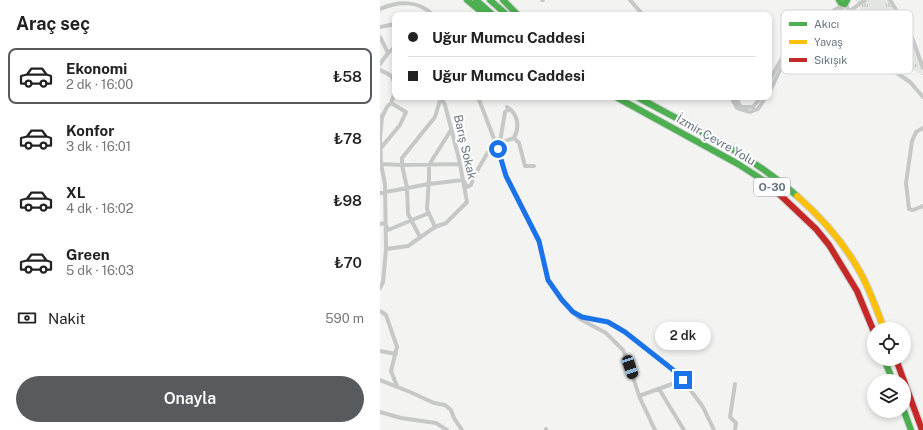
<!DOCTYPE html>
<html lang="tr">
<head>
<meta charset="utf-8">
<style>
	:root { --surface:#fff; --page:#f6f6f6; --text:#222; --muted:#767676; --line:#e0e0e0; --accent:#575b5e }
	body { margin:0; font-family:"Public Sans",sans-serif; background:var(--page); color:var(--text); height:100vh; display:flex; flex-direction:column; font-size:15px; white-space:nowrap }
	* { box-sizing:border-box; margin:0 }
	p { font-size:13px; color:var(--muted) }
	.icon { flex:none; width:22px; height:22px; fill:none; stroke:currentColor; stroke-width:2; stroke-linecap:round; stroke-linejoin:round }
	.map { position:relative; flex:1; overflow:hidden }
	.drawer { display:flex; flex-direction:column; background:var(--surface); width:380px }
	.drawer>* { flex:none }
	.banner { position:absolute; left:12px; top:12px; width:380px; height:88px; border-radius:8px; box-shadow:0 2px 6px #0003; display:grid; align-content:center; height:88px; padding:0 16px; background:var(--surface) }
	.buttons { position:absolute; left:487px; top:322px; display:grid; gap:8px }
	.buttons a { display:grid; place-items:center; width:44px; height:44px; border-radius:50%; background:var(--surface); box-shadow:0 2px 6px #0003; font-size:20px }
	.end { position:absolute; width:18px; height:18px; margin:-9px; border:5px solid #1a73e8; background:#fff; box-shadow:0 0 0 2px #fff }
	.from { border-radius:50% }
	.bubble { position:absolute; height:28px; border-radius:14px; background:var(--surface); box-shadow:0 2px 6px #0003; font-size:13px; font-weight:600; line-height:28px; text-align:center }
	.car { position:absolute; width:12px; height:24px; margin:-12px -6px; border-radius:5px; box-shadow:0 0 3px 1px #0007; background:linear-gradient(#222 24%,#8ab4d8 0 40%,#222 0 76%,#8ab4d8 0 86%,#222 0) }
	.banner b { display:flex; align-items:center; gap:14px; height:38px; font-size:15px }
	.banner b+b { border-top:1px solid var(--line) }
	.banner i { width:10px; height:10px; background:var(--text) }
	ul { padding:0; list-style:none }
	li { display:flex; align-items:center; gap:12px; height:56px; margin:0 8px 6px; padding:0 8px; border:2px solid transparent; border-radius:8px }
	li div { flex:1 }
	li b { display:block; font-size:15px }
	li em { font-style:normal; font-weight:600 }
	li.on { border-color:var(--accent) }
	li>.icon { width:36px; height:36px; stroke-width:1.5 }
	h2 { padding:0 16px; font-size:18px; line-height:48px }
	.pay { display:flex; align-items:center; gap:10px; height:44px; padding:0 16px; font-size:15px }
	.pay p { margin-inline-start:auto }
	.action { display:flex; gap:8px; margin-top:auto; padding:8px 16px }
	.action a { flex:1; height:46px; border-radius:24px; background:var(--accent); color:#fff; font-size:16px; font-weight:600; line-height:46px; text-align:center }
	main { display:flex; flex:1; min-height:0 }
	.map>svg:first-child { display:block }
	.park { fill:url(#park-tufts) }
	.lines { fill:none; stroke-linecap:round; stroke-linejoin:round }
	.fast-casing { stroke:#d0d1d1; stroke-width:8 }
	.slow-casing { stroke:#d0d1d1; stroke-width:8 }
	.jam-casing { stroke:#d0d1d1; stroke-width:8 }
	.street { stroke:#c6c8c8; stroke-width:4 }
	.fast { stroke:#4caf50; stroke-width:6 }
	.slow { stroke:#ffc107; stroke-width:6 }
	.jam { stroke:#c62828; stroke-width:6 }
	.route { stroke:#1a73e8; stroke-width:5 }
	.labels { text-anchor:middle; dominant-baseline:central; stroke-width:4; stroke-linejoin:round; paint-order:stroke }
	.shield { fill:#fff; stroke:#959ea5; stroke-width:1 }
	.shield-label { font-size:11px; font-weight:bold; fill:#67747f }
	.street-label { font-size:12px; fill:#67747f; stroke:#fff }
	.key { fill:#fff; stroke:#d1d5d9; stroke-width:1 }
	.key-label { font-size:11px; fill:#67747f }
</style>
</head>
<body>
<main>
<section class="drawer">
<h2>Araç seç</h2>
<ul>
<li class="on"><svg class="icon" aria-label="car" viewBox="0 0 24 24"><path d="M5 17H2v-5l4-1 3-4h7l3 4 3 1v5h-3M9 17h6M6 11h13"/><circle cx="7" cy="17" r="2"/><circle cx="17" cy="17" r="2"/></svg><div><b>Ekonomi</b><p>2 dk · 16:00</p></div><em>₺58</em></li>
<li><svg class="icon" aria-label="car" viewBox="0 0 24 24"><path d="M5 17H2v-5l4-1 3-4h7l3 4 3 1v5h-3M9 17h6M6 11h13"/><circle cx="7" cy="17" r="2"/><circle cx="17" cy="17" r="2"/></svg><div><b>Konfor</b><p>3 dk · 16:01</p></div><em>₺78</em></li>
<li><svg class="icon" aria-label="car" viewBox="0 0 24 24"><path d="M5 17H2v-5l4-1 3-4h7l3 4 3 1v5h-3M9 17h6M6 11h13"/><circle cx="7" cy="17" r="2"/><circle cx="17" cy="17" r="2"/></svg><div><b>XL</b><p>4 dk · 16:02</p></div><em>₺98</em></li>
<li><svg class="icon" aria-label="car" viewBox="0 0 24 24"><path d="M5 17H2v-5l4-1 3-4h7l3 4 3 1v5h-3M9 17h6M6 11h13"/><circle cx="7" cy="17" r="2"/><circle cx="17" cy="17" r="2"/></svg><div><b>Green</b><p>5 dk · 16:03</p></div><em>₺70</em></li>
</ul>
<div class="pay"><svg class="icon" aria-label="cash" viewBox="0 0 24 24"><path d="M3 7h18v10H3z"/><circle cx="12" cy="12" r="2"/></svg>Nakit<p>590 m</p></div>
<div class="action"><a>Onayla</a></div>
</section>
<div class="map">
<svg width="543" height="430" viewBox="0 0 543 430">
	<defs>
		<pattern id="park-tufts" width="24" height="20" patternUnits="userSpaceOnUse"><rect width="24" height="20" fill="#e2e5e0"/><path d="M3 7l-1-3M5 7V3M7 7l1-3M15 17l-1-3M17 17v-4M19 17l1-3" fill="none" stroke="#bbbebb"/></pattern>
	</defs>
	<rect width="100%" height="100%" fill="#f3f3f2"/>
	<path class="park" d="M 475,0 L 508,0 L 530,32 L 543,75 L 512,58 Z"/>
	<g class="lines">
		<defs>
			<path id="fast" d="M 87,0 L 105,15
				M 96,0 L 113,15
				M 110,0 L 127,15
				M 123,0 L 138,15
				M 459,0 L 461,3 L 465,4 L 467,0
				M 236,97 L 358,164 L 389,184 L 397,192
				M 257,97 C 312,127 370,154 417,196
				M 504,359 L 513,381
				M 524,411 L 531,430"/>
			<path id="slow" d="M 417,196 C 442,218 464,243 480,272 C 490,290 497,310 504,329"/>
			<path id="jam" d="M 397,192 L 436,229 L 449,245 L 477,291 L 494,332
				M 516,359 L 524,381
				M 524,381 L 542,430"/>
		</defs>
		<use href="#fast" class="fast-casing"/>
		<use href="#slow" class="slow-casing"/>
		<use href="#jam" class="jam-casing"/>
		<path class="street" d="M 162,0 L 163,0
			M 250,0 L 263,15
			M 510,0 L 530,32 L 543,68
			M 465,4 L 494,50 L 498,60 L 530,82 L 543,97
			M 0,9 C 18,1 39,0 53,15
			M 470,11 L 485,0
			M 0,27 L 15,24
			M 0,37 L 8,53
			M 0,64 L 8,53 L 15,47
			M 0,70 C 12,75 14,76 15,89
			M 389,81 L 409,46 L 420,30 L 465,4
			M 389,92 C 399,74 406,54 420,39 L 462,9 L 465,4
			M 98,97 L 116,144 L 126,176 L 159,241 L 168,280 L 182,300 L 193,312 L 202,317 L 228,322 L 245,332 L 292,369 L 303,380 L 323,407 L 334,430
			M 351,97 L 357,108 L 370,112 L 378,109 L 386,97
			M 355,97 L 361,107 L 373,107 L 381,97
			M 11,103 L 15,92
			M 127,107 C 138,114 140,126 134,138
			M 0,116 L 2,117 L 0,137 L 1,164 L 5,184 L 6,249 L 3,282 L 0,288
			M 543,128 L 536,132 L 532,141 L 526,183 L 529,209 L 533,210 L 543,206
			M 120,142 L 125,112 L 129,109
			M 1,148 L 20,125 L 26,112 L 11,103 L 7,107 L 2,117
			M 1,164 L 22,165 L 80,164
			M 0,193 L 49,184 L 83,180 L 87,187 L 91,185 C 95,171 105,159 111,146 L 134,138 L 139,143 L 145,166 L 154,166
			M 0,224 L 5,223 L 8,230 L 49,213
			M 55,227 L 47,209 L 49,178 L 49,165 L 71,130
			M 40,237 L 28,214 L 27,188 L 22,165 L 22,158 L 55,117 L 61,97
			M 6,249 L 28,246 L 55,227 L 66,223 L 87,202 L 79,159 L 65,105 L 61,97
			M 0,311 L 6,315 L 17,347 L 11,371 L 17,386
			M 196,315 L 200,319 L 226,333 L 243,350 L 250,367 L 259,396 L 275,430
			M 0,351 L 16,354
			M 0,380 L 30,392 L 54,403 L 65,405 L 71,410 L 74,418 L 82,430
			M 355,384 L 350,417 L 356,423 L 355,430
			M 279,389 L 304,430
			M 259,396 L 303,380
			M 0,412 L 21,418 L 56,423 L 67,430
			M 166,429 L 166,430"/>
		<use href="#fast" class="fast"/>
		<use href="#slow" class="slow"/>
		<use href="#jam" class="jam"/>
	</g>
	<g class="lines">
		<path class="route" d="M 118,149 L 126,176 L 159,241 L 168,280 L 182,300 L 193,312 L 202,317 L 228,322 L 245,332 L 292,369 L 303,380"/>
	</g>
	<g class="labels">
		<rect class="shield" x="374" y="178" width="36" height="18" rx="3"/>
		<g class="shield-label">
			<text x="392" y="187">O-30</text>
		</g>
		<g class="street-label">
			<text transform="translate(336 140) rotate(30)">İzmir Çevre Yolu</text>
			<text transform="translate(85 147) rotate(77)">Barış Sokak</text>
		</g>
	</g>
	<rect x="401" y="10" width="132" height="64" rx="6" class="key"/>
	<rect x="409" y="22" width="18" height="4" fill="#4caf50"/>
	<rect x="409" y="40" width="18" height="4" fill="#ffc107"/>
	<rect x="409" y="58" width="18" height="4" fill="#c62828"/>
	<g class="key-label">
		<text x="434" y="28">Akıcı</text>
		<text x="434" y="46">Yavaş</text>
		<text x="434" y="64">Sıkışık</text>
	</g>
</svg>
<div class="buttons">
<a><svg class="icon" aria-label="locate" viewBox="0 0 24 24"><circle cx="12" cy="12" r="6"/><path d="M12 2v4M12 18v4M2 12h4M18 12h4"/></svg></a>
<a><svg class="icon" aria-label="layers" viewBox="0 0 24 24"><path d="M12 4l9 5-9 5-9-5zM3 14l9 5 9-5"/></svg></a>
</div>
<i class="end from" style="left:118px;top:149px"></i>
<i class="end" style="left:303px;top:380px"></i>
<div class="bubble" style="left:275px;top:322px;width:56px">2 dk</div>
<i class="car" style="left:250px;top:367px;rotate:162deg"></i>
<div class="banner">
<b><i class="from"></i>Uğur Mumcu Caddesi</b>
<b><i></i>Uğur Mumcu Caddesi</b>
</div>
</div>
</main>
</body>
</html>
